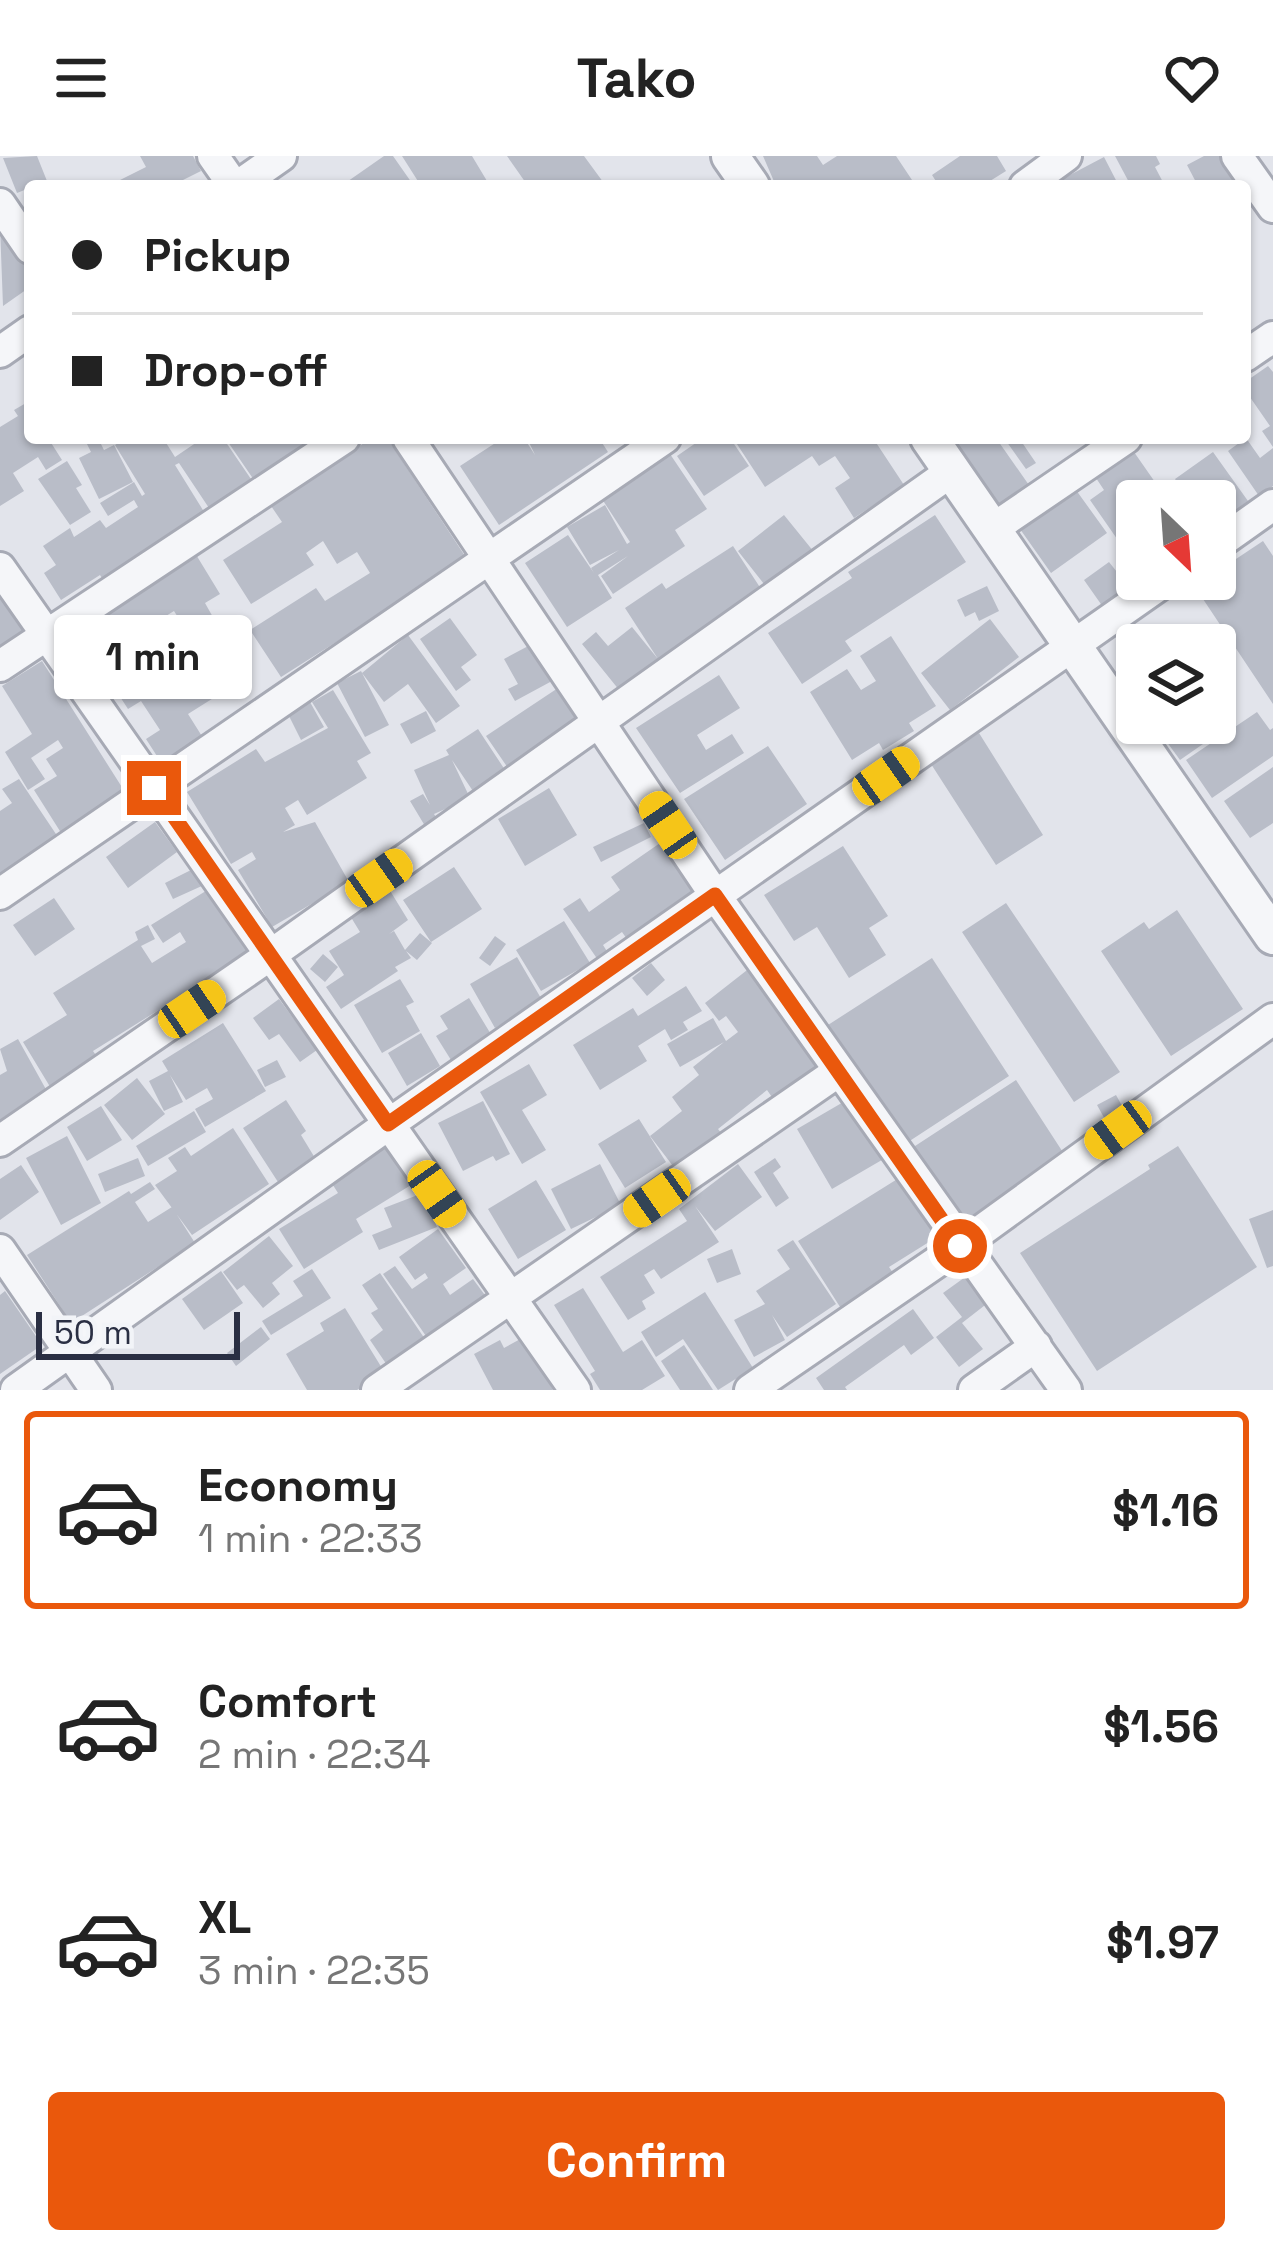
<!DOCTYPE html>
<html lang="en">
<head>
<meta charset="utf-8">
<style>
	:root { --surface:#fff; --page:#f6f6f6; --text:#222; --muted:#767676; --line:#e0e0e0; --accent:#ea580c }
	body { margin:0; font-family:"Space Grotesk",sans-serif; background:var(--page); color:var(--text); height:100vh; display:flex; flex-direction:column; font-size:45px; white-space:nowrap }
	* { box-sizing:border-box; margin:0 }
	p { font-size:39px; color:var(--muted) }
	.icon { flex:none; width:66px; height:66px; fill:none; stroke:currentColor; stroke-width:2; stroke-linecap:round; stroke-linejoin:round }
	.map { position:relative; height:1234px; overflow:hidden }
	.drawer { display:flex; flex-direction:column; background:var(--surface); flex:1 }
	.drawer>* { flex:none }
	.banner { position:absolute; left:24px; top:24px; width:1227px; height:264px; border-radius:12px; box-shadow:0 3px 9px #0004; display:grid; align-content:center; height:264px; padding:0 48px; background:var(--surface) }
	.needle { width:78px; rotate:155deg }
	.fabs { position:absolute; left:1116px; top:324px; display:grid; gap:24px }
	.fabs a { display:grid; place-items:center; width:120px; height:120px; border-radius:12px; background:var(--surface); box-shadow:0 3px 9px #0004; font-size:60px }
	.scale { position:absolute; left:36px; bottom:30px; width:204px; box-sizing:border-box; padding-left:12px; border:6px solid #2a2f43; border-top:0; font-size:33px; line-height:42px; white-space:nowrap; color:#2a2f43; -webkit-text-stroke:9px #f2f4f8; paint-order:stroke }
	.end { position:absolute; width:54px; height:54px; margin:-27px; border:15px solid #ea580c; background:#fff; box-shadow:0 0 0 6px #fff }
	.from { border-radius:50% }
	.bubble { position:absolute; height:84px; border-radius:12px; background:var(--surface); box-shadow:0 3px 9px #0004; font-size:39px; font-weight:700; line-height:84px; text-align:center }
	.car { position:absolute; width:36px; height:72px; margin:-36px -18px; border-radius:15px; box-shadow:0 0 9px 3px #0007; background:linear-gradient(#f5c518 24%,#345 0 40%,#f5c518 0 76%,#345 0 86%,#f5c518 0) }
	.banner b { display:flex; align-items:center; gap:42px; height:114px; font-size:45px }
	.banner b+b { border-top:3px solid var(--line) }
	.banner i { width:30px; height:30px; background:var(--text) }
	ul { padding:21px 0 0; list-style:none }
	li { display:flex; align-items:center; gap:36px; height:198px; margin:0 24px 18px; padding:0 24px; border:6px solid transparent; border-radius:12px }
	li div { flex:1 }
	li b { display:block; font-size:45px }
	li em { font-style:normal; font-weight:700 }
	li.active { border-color:var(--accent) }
	li>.icon { width:108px; height:108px; stroke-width:1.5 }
	.cta { display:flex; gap:24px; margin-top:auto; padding:24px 48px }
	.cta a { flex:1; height:138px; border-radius:12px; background:var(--accent); color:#fff; font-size:48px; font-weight:700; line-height:138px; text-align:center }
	header { display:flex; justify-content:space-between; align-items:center; height:156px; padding:0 48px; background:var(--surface); font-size:54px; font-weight:700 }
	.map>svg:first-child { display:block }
	.building { fill:#b9bdc8 }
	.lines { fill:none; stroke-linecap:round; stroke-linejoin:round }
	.minor-casing { stroke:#a7aab5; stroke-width:36 }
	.tertiary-casing { stroke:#a7aab5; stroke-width:42 }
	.minor { stroke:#f5f6f9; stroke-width:30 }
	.tertiary { stroke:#f5f6f9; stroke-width:36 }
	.route { stroke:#ea580c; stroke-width:15 }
</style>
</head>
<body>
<header><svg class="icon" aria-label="menu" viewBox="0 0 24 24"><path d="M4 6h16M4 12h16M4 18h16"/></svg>Tako<svg class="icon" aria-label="heart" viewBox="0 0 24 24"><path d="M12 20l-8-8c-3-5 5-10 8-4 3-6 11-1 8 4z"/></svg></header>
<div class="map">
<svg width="1273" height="1234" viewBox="0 0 1273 1234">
	<rect width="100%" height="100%" fill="#e2e4eb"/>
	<path class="building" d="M 37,0 L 47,25 L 17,37 L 3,2 Z
		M 140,0 L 193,0 L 201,15 L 171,30 L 117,30 L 116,26 L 146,11 Z
		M 384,0 L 393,0 L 414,30 L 341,30 Z
		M 402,0 L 472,0 L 490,30 L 421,30 Z
		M 507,0 L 584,0 L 606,30 L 528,30 Z
		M 763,0 L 817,0 L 823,9 L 837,0 L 896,0 L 916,30 L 776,30 Z
		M 960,0 L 997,0 L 1006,15 L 982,30 L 939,30 L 932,19 Z
		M 1115,0 L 1156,0 L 1160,8 L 1155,11 L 1165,30 L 1131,30 Z
		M 1204,0 L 1225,0 L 1241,30 L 1198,30 L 1187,9 Z
		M 1104,1 L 1119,30 L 1049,30 Z
		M 0,70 L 30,114 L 30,131 L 3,150 Z
		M 1268,210 L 1273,216 L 1273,291 L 1262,275 L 1270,270 L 1245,234 L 1245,226 Z
		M 26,247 L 30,253 L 30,282 L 48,282 L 62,304 L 46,314 L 38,301 L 13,317 L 24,335 L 0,350 L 0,271 L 18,260 L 14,254 Z
		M 84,282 L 98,282 L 104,294 L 114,289 L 133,326 L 99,343 L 79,302 L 91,296 Z
		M 126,282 L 163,282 L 175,301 L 203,282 L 223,282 L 253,326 L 211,355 L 179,307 L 175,309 L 206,359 L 105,427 L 100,419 L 61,444 L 44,417 L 56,409 L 43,390 L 70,372 L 74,381 L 100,364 L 106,372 L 138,351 L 134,344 L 108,360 L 100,347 L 134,326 L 142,340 L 145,338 L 115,289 Z
		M 233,282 L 307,282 L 312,289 L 256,327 L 228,286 Z
		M 372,282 L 387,282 L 467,403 L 281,521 L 250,474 L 316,432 L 325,445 L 370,417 L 357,396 L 337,408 L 323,385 L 306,397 L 314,409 L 251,448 L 223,404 L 282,366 L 269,347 Z
		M 503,282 L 524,282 L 535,299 L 527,282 L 599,282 L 608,296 L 499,369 L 460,310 Z
		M 703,282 L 730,282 L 749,310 L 704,340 L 677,300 Z
		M 733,282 L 873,282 L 904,329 L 854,362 L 835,332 L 850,322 L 835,300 L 819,310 L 812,300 L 765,331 Z
		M 952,282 L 996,282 L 1031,332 L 1002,353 Z
		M 1004,282 L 1019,282 L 1036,307 L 1026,313 Z
		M 1246,282 L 1260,302 L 1273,292 L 1273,330 L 1259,340 L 1228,295 Z
		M 1134,296 L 1164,339 L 1155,345 L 1137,345 L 1137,399 L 1131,403 L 1090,344 L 1104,334 L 1096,322 Z
		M 1213,296 L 1248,345 L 1215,369 L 1215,345 L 1190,345 L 1175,323 Z
		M 670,298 L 707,353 L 675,374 L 685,390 L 613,438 L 601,420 L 628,400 L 598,419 L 612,442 L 567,471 L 525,407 L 568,379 L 594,417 L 591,412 L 619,394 L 590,409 L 567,371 L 605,349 L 627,388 L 630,386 L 602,343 Z
		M 67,305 L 82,329 L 76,332 L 91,356 L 70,369 L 38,323 Z
		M 1076,334 L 1107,377 L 1051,417 L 1020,373 Z
		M 784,359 L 814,396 L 768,433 L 738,395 Z
		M 935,359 L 966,406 L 845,485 L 852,495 L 802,528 L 768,477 L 852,422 L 848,416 Z
		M 1263,385 L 1273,400 L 1273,548 L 1195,431 L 1206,423 L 1215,423 L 1215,417 Z
		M 733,390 L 763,436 L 624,540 L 582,488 L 596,476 L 608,490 L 632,471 L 658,503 L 625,452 L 662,427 L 666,433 Z
		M 195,397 L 220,438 L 205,447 L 214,463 L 189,479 L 174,455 L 148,471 L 182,534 L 202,522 L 215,541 L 188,558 L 205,585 L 164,611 L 146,583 L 160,574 L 141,545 L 128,553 L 102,513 L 118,502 L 92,462 Z
		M 1109,406 L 1129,431 L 1103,451 L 1084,424 Z
		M 987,430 L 999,455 L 979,465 L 975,456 L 965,461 L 957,444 Z
		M 0,436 L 27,476 L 0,494 Z
		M 450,462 L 477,499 L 461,511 L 471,524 L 456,535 L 420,483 Z
		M 990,463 L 1019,501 L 950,554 L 921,517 Z
		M 408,479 L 460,550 L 436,567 L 408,528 L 384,546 L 362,517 Z
		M 891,480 L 936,550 L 909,567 L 914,575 L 883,594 L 879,587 L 852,604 L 810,536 L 847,513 L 861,534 L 876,525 L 860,500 Z
		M 532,488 L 552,525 L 515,545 L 508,533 L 518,528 L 504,503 Z
		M 42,505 L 125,636 L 70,691 L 34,634 L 57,620 L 46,603 L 63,592 L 58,584 L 31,602 L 45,623 L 28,634 L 5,596 L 32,578 L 2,530 Z
		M 361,515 L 389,569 L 365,581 L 337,527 Z
		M 719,519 L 740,552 L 697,579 L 706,594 L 732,578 L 744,597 L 680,637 L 636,572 Z
		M 561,530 L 584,565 L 510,615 L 486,580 Z
		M 333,534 L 371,597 L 357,605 L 367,622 L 307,659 L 298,644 L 285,652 L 295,669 L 283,676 L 315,666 L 349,726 L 272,771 L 238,714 L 256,703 L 252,696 L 231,708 L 187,636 L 256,593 L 265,606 L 328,572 L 312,546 Z
		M 310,546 L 324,571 L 301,584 L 288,558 Z
		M 426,555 L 436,575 L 411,588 L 400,568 Z
		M 1257,556 L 1270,574 L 1273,572 L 1273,600 L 1212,642 L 1186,604 Z
		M 1153,567 L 1188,567 L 1203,588 L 1180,604 Z
		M 478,573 L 509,620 L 477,641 L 452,604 L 470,642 L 434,658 L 437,663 L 425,670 L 410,645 L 423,638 L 430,649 L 414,614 L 449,599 L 446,594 Z
		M 979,577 L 1043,679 L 996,709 L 931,608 Z
		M 768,590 L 807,648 L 725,704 L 684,643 Z
		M 1273,611 L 1273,667 L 1250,682 L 1224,645 Z
		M 19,623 L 60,684 L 0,724 L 0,655 L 12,647 L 2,633 Z
		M 549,632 L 577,679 L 525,710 L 498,663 Z
		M 155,666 L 177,696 L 128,732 L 106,701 Z
		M 644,667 L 651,681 L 601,706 L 593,691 Z
		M 663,685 L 699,736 L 629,786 L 622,776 L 603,789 L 608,797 L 598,804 L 563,753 L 580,742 L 589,756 L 620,734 L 611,721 Z
		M 843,690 L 888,760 L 869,772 L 886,799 L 849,822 L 817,771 L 794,785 L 764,739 Z
		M 454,711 L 482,753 L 431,786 L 403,744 Z
		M 195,712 L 204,729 L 173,743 L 165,727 Z
		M 209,733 L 250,797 L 93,895 L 100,905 L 52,934 L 23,886 L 67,859 L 53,837 L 138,784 L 135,776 L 148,769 L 155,783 L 141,790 L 152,807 L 186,786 L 180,776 L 163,787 L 151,769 Z
		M 389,733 L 408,764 L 389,778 L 394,775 L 405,794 L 420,777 L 432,787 L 417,804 L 406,795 L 411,802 L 395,811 L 398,815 L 341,853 L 326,831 L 344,819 L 329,795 L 360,776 L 349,758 Z
		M 54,742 L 75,773 L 35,800 L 13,769 Z
		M 1006,747 L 1120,916 L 1074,946 L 962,776 Z
		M 1177,754 L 1243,853 L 1171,900 L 1101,795 L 1144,766 L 1149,773 Z
		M 564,765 L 590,807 L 541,835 L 516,794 Z
		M 495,780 L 506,788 L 490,810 L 479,802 Z
		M 323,798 L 338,811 L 325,826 L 310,813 Z
		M 517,801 L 542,844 L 495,872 L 470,828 Z
		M 932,802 L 1009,920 L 905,988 L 828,869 Z
		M 651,807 L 665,824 L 647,840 L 632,822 Z
		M 751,811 L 824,904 L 774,944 L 767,934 L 718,973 L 722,978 L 676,1014 L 650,980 L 682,955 L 672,941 L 699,919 L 693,911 L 724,886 L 680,911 L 667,888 L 713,862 L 726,885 L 738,876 L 726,860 L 719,865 L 705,847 Z
		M 400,823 L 414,846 L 406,850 L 420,875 L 382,897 L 354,849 Z
		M 686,830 L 702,855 L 683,866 L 688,874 L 671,884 L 665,873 L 638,890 L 647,905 L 600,934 L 573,889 L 633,852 L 638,860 Z
		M 469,842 L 492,880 L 451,904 L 436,880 L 448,873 L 440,860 Z
		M 279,843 L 317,894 L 300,906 L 279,878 L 269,884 L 253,862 Z
		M 223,867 L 266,935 L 205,971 L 195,953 L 213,943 L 207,932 L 186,944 L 170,919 L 183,946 L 164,955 L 149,925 L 168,915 L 162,905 Z
		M 421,877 L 440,910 L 407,930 L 388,897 Z
		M 18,883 L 48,937 L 4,961 L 8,965 L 0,973 L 0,919 L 7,915 L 0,893 Z
		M 277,904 L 286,921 L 265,931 L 257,914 Z
		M 529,908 L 547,939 L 522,954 L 546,994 L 522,1008 L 480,936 Z
		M 137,922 L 165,958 L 132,984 L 104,949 Z
		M 1016,924 L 1066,1001 L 962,1069 L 912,992 Z
		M 1116,939 L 1126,957 L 1107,967 L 1097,949 Z
		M 852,941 L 887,1001 L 832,1033 L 797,973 Z
		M 286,944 L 306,975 L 301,979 L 315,1002 L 278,1026 L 243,972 Z
		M 483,945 L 510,998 L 496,1005 L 493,1000 L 463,1015 L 438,967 Z
		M 101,950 L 122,984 L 87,1005 L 67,971 Z
		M 194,955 L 206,976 L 148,1010 L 136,990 Z
		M 639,963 L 666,1006 L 625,1032 L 598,988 Z
		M 233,972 L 269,1028 L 192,1079 L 155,1029 L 177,1015 L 168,1002 L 185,991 L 191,1000 Z
		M 67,980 L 101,1047 L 61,1069 L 26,1002 Z
		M 1178,990 L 1257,1111 L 1097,1215 L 1020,1097 L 1150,1013 L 1148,1009 Z
		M 387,991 L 411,1029 L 356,1063 L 363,1076 L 304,1113 L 279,1073 L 338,1037 L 331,1026 Z
		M 138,1002 L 145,1020 L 105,1036 L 98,1018 Z
		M 775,1002 L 781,1011 L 773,1017 L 789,1042 L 776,1051 L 754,1016 Z
		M 600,1008 L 621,1049 L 571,1073 L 551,1033 Z
		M 738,1008 L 762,1041 L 715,1075 L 695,1050 L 719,1086 L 661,1123 L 654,1113 L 644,1119 L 655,1137 L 642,1145 L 646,1153 L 628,1164 L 600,1121 L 687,1065 L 679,1053 Z
		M 21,1009 L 39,1036 L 0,1064 L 0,1023 Z
		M 899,1022 L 937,1081 L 889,1111 L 895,1120 L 842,1154 L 798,1085 Z
		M 536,1024 L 566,1074 L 518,1103 L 488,1053 Z
		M 150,1026 L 155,1033 L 135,1046 L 148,1066 L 172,1051 L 195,1087 L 71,1167 L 27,1099 L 129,1035 L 131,1038 Z
		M 423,1037 L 437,1071 L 379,1094 L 372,1079 L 392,1071 L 384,1052 Z
		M 1273,1054 L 1273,1110 L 1267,1112 L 1249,1063 Z
		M 438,1073 L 466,1112 L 443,1128 L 450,1139 L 473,1123 L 487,1142 L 428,1183 L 383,1118 L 395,1110 L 412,1133 L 428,1122 L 425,1117 L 415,1124 L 399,1101 Z
		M 269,1080 L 293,1110 L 272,1127 L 280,1138 L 263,1152 L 244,1129 L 237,1134 L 223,1116 Z
		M 793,1084 L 836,1148 L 787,1181 L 772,1159 L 785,1184 L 754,1201 L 734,1164 L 765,1148 L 756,1135 L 790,1113 L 777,1094 Z
		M 732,1093 L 741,1118 L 717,1127 L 707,1103 Z
		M 312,1113 L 331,1142 L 271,1179 L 262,1165 L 303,1140 L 293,1125 Z
		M 221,1115 L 243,1147 L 204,1174 L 182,1143 Z
		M 380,1117 L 427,1186 L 389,1212 L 370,1184 L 383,1174 L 371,1157 L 378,1153 L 362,1129 Z
		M 968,1119 L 989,1146 L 962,1167 L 983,1193 L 959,1211 L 936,1181 L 962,1161 L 943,1137 Z
		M 583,1132 L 623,1196 L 642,1184 L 665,1220 L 642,1234 L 600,1234 L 590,1218 L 595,1215 L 554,1149 Z
		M 5,1135 L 42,1189 L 0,1218 L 0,1139 Z
		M 705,1136 L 753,1212 L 718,1234 L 683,1183 L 656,1201 L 641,1176 Z
		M 345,1152 L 385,1217 L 357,1234 L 307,1234 L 286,1198 L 324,1175 L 320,1167 Z
		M 913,1153 L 934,1182 L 911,1199 L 904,1189 L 845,1231 L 847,1234 L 824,1234 L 816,1222 Z
		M 261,1171 L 270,1183 L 236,1210 L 227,1197 Z
		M 524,1181 L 553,1234 L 493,1234 L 474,1198 L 500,1184 L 504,1192 Z
		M 684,1189 L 713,1234 L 680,1234 L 661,1205 Z"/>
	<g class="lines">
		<defs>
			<path id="minor" d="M 213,0 L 234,30
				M 1237,0 L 1273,51
				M 238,30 L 281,0
				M 1025,30 L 1066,0
				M 0,48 L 30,92
				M 0,196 L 30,175
				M 1245,200 L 1273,181
				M 408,282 L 715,739 L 1066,1234
				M 991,374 L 1126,282
				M 1215,390 L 1273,349
				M 0,412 L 575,1234
				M 0,510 L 344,282
				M 0,738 L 665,282
				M 0,985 L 269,800 L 952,315
				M 0,1094 L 96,1234
				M 16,1234 L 389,968 L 1168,423
				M 377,1234 L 839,915
				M 750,1234 L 960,1090 L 1273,863
				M 974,1234 L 1036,1190"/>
			<path id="tertiary" d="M 730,0 L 751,30
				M 929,282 L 1273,780"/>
		</defs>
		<use href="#minor" class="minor-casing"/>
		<use href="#tertiary" class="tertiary-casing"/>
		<use href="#minor" class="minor"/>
		<use href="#tertiary" class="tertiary"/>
	</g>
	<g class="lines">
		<path class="route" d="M 154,632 L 388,968 L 715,739 L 960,1090"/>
	</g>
</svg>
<div class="fabs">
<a><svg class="needle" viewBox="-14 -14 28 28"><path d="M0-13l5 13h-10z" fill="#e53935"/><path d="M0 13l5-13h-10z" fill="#767676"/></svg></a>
<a><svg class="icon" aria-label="layers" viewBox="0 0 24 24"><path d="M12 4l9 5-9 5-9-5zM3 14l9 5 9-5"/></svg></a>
</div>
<div class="scale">50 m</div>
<i class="end from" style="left:960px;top:1090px"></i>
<i class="end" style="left:154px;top:632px"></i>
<div class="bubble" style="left:54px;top:459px;width:198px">1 min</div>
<i class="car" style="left:886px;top:620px;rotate:55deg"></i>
<i class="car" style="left:668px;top:669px;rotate:326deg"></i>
<i class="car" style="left:379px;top:722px;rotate:55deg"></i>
<i class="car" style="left:192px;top:853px;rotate:56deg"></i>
<i class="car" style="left:1118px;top:974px;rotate:234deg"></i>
<i class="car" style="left:437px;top:1038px;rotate:145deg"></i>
<i class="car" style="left:657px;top:1042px;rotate:235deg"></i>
<div class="banner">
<b><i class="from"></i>Pickup</b>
<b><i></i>Drop-off</b>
</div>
</div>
<section class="drawer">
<ul>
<li class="active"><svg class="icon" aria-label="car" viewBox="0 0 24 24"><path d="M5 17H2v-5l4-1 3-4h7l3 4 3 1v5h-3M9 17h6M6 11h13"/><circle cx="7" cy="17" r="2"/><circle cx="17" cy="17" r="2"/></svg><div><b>Economy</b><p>1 min · 22:33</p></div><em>$1.16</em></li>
<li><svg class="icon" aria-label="car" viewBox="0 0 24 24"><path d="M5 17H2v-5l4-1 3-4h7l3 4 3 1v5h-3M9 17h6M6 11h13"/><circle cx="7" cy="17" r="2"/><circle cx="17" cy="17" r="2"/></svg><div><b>Comfort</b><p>2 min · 22:34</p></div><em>$1.56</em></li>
<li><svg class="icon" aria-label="car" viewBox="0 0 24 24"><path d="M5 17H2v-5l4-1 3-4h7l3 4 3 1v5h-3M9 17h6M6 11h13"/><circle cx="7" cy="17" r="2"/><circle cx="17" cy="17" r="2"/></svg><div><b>XL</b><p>3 min · 22:35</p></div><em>$1.97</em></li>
</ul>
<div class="cta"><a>Confirm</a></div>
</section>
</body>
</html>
